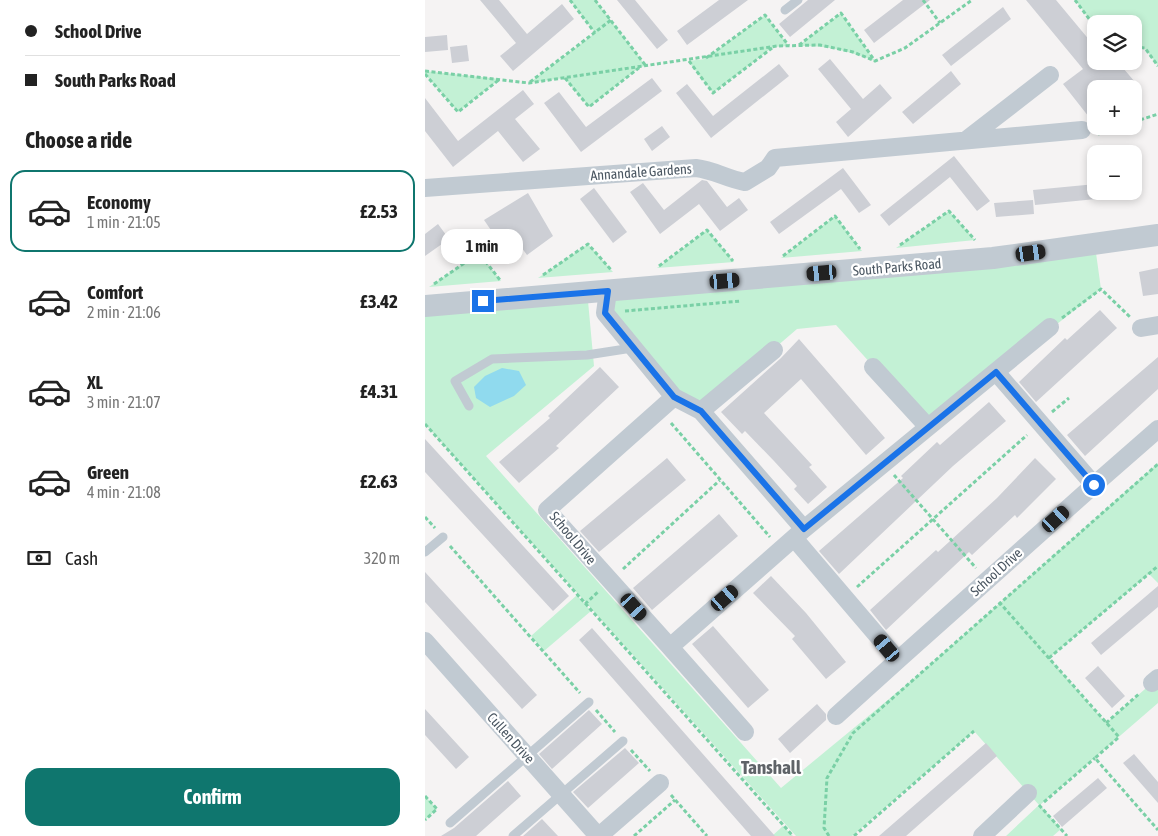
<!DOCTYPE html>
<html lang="en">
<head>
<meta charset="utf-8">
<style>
	:root { --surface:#fff; --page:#f2f2f2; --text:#222; --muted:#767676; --line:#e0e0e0; --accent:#0f766e }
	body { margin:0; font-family:"Asap Condensed",sans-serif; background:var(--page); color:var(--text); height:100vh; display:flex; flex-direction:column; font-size:19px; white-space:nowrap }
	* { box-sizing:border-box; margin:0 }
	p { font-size:16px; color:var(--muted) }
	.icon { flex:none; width:28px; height:28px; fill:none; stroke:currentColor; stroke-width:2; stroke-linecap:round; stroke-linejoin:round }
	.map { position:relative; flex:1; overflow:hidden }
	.drawer { display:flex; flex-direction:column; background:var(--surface); width:425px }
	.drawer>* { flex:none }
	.hud { display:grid; align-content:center; height:110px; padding:0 25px; background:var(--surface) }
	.tools { position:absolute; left:662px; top:15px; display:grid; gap:10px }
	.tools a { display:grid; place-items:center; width:55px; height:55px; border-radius:10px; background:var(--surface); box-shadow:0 2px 8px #0003; font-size:25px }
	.end { position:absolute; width:22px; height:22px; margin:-11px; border:6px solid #1a73e8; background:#fff; box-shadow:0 0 0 2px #fff }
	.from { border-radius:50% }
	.bubble { position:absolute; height:35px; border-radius:15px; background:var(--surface); box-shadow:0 2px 8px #0003; font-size:16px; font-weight:700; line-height:35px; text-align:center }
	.car { position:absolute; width:15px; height:30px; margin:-15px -8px; border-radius:6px; box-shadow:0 0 4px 1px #0007; background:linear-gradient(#222 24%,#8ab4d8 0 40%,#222 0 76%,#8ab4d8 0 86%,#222 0) }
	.hud b { display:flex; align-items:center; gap:18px; height:48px; font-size:19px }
	.hud b+b { border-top:1px solid var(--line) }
	.hud i { width:12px; height:12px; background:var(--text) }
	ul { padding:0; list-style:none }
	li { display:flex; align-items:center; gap:15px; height:82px; margin:0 10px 8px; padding:0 15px; border:2px solid transparent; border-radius:15px }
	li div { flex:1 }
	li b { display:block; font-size:19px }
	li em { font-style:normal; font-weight:700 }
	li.on { border-color:var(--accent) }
	li>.icon { width:45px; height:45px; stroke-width:1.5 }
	h2 { padding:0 25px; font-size:22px; line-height:60px }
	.pay { display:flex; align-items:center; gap:12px; height:55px; padding:0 25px; font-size:19px }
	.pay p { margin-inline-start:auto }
	.cta { display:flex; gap:10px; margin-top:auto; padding:10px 25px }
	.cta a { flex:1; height:58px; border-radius:15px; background:var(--accent); color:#fff; font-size:20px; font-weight:700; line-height:58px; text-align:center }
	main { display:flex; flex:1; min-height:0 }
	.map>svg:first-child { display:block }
	.green { fill:#c3f1d5 }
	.water { fill:#90daee }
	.building { fill:#cdcfd5 }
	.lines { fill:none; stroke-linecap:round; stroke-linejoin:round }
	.path { stroke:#7ad0a6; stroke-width:3; stroke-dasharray:4 2.5; stroke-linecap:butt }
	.service { stroke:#c1cad2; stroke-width:9 }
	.minor { stroke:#c1cad2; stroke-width:18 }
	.tertiary { stroke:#c1cad2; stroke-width:22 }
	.route { stroke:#1a73e8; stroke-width:6 }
	.labels { text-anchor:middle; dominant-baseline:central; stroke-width:4.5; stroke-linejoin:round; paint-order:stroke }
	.street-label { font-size:14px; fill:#4a5661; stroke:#fff }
	.district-label { font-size:19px; font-weight:bold; fill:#5f6368; stroke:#fff }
</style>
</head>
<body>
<main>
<section class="drawer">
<div class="hud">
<b><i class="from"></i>School Drive</b>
<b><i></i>South Parks Road</b>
</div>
<h2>Choose a ride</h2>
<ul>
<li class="on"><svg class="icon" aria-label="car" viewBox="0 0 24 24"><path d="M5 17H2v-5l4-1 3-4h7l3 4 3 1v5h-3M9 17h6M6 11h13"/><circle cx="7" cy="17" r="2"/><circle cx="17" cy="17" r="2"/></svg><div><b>Economy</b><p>1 min · 21:05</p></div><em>£2.53</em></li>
<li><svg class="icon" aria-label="car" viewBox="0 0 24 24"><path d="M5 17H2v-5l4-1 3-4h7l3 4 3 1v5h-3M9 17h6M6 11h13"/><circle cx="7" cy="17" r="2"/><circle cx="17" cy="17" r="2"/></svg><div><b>Comfort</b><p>2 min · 21:06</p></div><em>£3.42</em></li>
<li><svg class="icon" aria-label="car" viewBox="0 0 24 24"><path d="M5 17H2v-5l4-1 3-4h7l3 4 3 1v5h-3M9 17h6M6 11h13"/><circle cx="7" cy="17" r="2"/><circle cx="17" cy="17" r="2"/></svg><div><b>XL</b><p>3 min · 21:07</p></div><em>£4.31</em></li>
<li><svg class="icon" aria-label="car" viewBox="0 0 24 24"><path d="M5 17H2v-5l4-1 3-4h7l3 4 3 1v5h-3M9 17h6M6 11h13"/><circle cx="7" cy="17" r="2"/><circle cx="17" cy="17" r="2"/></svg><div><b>Green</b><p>4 min · 21:08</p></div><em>£2.63</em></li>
</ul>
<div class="pay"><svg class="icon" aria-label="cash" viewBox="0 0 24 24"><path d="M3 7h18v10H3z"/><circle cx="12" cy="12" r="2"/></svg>Cash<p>320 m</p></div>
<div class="cta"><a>Confirm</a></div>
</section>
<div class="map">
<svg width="733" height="836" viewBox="0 0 733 836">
	<rect width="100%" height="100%" fill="#f5f3f3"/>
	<path class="green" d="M 145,0 L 170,0 L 221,66 L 215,67 L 164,107 L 139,78 L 104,83 L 170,33 Z
		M 650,0 L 733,0 L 733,66 L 720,49 L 709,47 L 709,24 L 671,24 L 671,28 Z
		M 416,13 L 450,61 C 424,51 401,45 373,46 Z
		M 340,15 L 364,46 L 348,47 L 288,93 L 263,61 L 280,59 Z
		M 0,71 L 75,79 L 33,112 L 0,74 Z
		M 524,211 L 550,240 L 471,248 Z
		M 410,216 L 437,251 L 356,258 Z
		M 282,230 L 309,262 L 232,268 Z
		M 163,244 L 188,272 L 113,278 Z
		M 54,253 L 76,281 L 4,287 Z
		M 671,253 L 676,289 L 503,427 L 411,325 L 372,329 L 276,411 L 207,348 L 182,299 Z
		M 163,301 L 169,366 L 61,456 L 356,788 L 498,671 L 733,463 L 733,583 L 724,574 L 624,658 L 681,723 L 727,683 L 733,690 L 733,703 L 615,805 L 636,829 L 628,836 L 581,836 L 614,805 L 549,731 L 427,836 L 371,836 L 0,424 L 0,316 Z
		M 152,595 L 166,611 L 119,651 L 106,636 Z
		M 0,796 L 12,809 L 0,820 Z
		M 358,826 L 368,836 L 347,836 Z"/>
	<path class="water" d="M 77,368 L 94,371 L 101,385 L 89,396 L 65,407 L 51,398 L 49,387 L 60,376 Z"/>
	<path class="building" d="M 55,0 L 74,0 L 102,34 L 137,4 L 149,19 L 88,71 L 75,56 L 91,43 Z
		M 192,0 L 210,0 L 243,40 L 232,49 Z
		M 294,0 L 323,0 L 262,45 L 252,31 Z
		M 383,0 L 410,0 L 365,37 L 354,24 Z
		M 478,0 L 505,0 L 449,43 L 439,30 Z
		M 601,0 L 631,0 L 671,48 L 671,61 L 692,61 L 716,89 L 671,89 L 671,126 L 638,84 L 658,69 Z
		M 578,7 L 586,19 L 526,66 L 517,55 Z
		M 22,35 L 23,50 L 0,52 L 0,37 Z
		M 42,45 L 44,61 L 27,63 L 25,47 Z
		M 405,59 L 438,99 L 455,84 L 467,98 L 423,137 L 411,122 L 426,109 L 393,69 Z
		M 354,64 L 364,76 L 286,138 L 251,93 L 262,84 L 288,116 Z
		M 526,71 L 536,84 L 488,124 L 477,112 Z
		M 227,78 L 237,91 L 156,152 L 119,103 L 134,92 L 161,127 Z
		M 98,90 L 109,104 L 90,119 L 115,149 L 98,162 L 73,131 L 28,167 L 0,131 L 0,98 L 33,141 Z
		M 237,126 L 245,137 L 227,151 L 219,139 Z
		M 529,156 L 565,201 L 552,211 L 525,177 L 464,226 L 455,215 Z
		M 418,168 L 446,205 L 434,213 L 416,189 L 354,234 L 345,222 Z
		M 277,180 L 282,181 L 302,207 L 314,198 L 323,210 L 295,231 L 274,204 L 235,234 L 205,192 L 218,183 L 239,210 Z
		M 671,184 L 671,199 L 610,205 L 608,190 Z
		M 169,188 L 202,232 L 188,243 L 155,199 Z
		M 103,193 L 128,236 L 102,255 L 91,240 L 81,252 L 59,220 Z
		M 608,200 L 609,214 L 571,217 L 569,203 Z
		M 13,224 L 24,239 L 0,256 L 0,234 Z
		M 733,268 L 733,294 L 718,296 L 714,272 Z
		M 675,310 L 692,328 L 611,402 L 594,382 L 640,338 L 642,340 Z
		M 374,339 L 460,438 L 441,455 L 376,379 L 339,413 L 387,465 L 384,467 L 402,487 L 383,504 L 369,489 L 372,486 L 349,461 L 320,431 L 317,434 L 296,412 L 356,358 Z
		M 733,357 L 733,389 L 660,456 L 642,435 Z
		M 175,367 L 194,387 L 131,446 L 134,448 L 94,483 L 74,462 L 125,418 L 123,416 Z
		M 564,402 L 581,421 L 528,466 L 414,574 L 394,551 L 478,478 L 476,476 L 512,442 L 515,445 Z
		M 0,439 L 144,596 L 128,611 L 0,472 Z
		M 242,458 L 261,480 L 174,552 L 155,531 Z
		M 610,458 L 631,479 L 592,518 L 590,515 L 547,555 L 544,552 L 461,630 L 445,610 L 511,550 L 513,552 L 572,498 Z
		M 294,514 L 313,536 L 227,610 L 208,588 Z
		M 0,572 L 112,695 L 97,709 L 0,602 Z
		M 346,576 L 381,613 L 421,662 L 401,679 L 367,639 L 370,636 L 328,593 Z
		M 733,586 L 733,607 L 676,655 L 666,643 Z
		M 288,626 L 344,690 L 323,708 L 267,644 Z
		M 167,628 L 350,836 L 326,836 L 154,640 Z
		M 673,666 L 700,696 L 687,708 L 660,678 Z
		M 392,704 L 401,714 L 401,720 L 365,753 L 353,739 Z
		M 0,709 L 44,757 L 31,769 L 0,735 Z
		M 164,710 L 177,724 L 127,769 L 114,754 Z
		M 561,743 L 572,756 L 481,836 L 454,836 Z
		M 200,748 L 214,763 L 163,808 L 148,792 Z
		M 709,754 L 733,782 L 733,803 L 698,763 Z
		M 673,778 L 682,788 L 637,827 L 628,816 Z
		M 83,781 L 96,796 L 51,836 L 16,836 L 29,828 Z
		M 117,819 L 133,836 L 98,836 Z"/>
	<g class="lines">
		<path class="path" d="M 145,0 L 170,33
			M 170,0 L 221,66
			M 498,0 L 515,23
			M 650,0 L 671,28
			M 374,45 L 416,13 L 450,61
			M 709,47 L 720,48 L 733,66
			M 281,58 L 340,15 L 364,46
			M 264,61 L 288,93 L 347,48
			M 0,71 L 104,83 L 352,46 L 395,45 L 428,52 L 450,61 L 480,48 L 547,0
			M 0,74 L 33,112 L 75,79
			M 140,78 L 164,107 L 215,67
			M 105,82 L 186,20
			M 709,122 L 733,114
			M 673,134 L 697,126
			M 475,245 L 524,211 L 550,240
			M 358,256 L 410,216 L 435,249
			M 234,266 L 282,230 L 308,261
			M 118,275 L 163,244 L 187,271
			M 9,284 L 54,253 L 75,280
			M 200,311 L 316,301
			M 637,318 L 676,289 L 705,317
			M 627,412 L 644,398
			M 246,423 L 345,537
			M 0,424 L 368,836
			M 469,475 L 551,568
			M 0,517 L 10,528
			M 25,546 L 155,693
			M 198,569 L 295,480
			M 432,587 L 602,435
			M 574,602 L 694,737 L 670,758 L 733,830
			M 160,604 L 173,592
			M 624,658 L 733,566
			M 171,710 L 190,732
			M 681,723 L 715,693
			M 206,750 L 225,771
			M 246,795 L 282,836
			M 0,796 L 12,809 L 0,820
			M 619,802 L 670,758
			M 614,805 L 642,836
			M 209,836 L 250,800
			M 404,836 L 399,828 L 402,778 L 428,733 L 733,464
			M 429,836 L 549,731"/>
		<path class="service" d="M 360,10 L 373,0
			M 44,406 L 30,381 L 67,359 L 162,355 L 207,348
			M 0,552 L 18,537
			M 25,823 L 164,702
			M 88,836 L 198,741"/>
		<path class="minor" d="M 541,140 L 625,75
			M 0,188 L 271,168 C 289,170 302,179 320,182 L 343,168 L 350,158 L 657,130
			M 183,291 L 180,313 L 249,397 L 122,510 L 245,647 L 379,529 L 625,327
			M 716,328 L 733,325
			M 448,367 L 503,427
			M 571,372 L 669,485 L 733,429
			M 249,397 L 276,411 L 379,529
			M 276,411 L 349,350
			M 369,538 L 473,660 L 669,485
			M 0,641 L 173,836
			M 245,647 L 320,732
			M 727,683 L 733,678
			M 411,716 L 473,660
			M 174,836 L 235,783
			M 557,836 L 603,793"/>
		<path class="tertiary" d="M 0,306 L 568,258 L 733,235"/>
	</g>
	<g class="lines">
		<path class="route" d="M 58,301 L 183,291 L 180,313 L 249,397 L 276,411 L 379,529 L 571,372 L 669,485"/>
	</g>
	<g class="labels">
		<g class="street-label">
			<text transform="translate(216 172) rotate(-4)">Annandale Gardens</text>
			<text transform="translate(472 267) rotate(-5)">South Parks Road</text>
			<text transform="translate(148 538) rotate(50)">School Drive</text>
			<text transform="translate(571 572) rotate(-42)">School Drive</text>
			<text transform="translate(86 738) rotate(48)">Cullen Drive</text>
		</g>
		<g class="district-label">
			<text x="346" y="767">Tanshall</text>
		</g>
	</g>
</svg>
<div class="tools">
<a><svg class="icon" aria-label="layers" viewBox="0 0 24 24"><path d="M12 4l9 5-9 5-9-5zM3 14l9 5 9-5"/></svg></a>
<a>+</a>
<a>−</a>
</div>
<i class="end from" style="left:669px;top:485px"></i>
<i class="end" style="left:58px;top:301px"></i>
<div class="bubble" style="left:16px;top:229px;width:82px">1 min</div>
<i class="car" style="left:606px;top:253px;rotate:82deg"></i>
<i class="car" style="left:397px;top:273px;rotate:265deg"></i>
<i class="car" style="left:300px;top:281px;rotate:85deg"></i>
<i class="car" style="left:631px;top:519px;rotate:48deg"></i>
<i class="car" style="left:300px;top:598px;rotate:49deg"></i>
<i class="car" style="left:209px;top:607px;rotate:138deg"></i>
<i class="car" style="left:462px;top:648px;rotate:320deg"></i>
</div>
</main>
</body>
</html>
